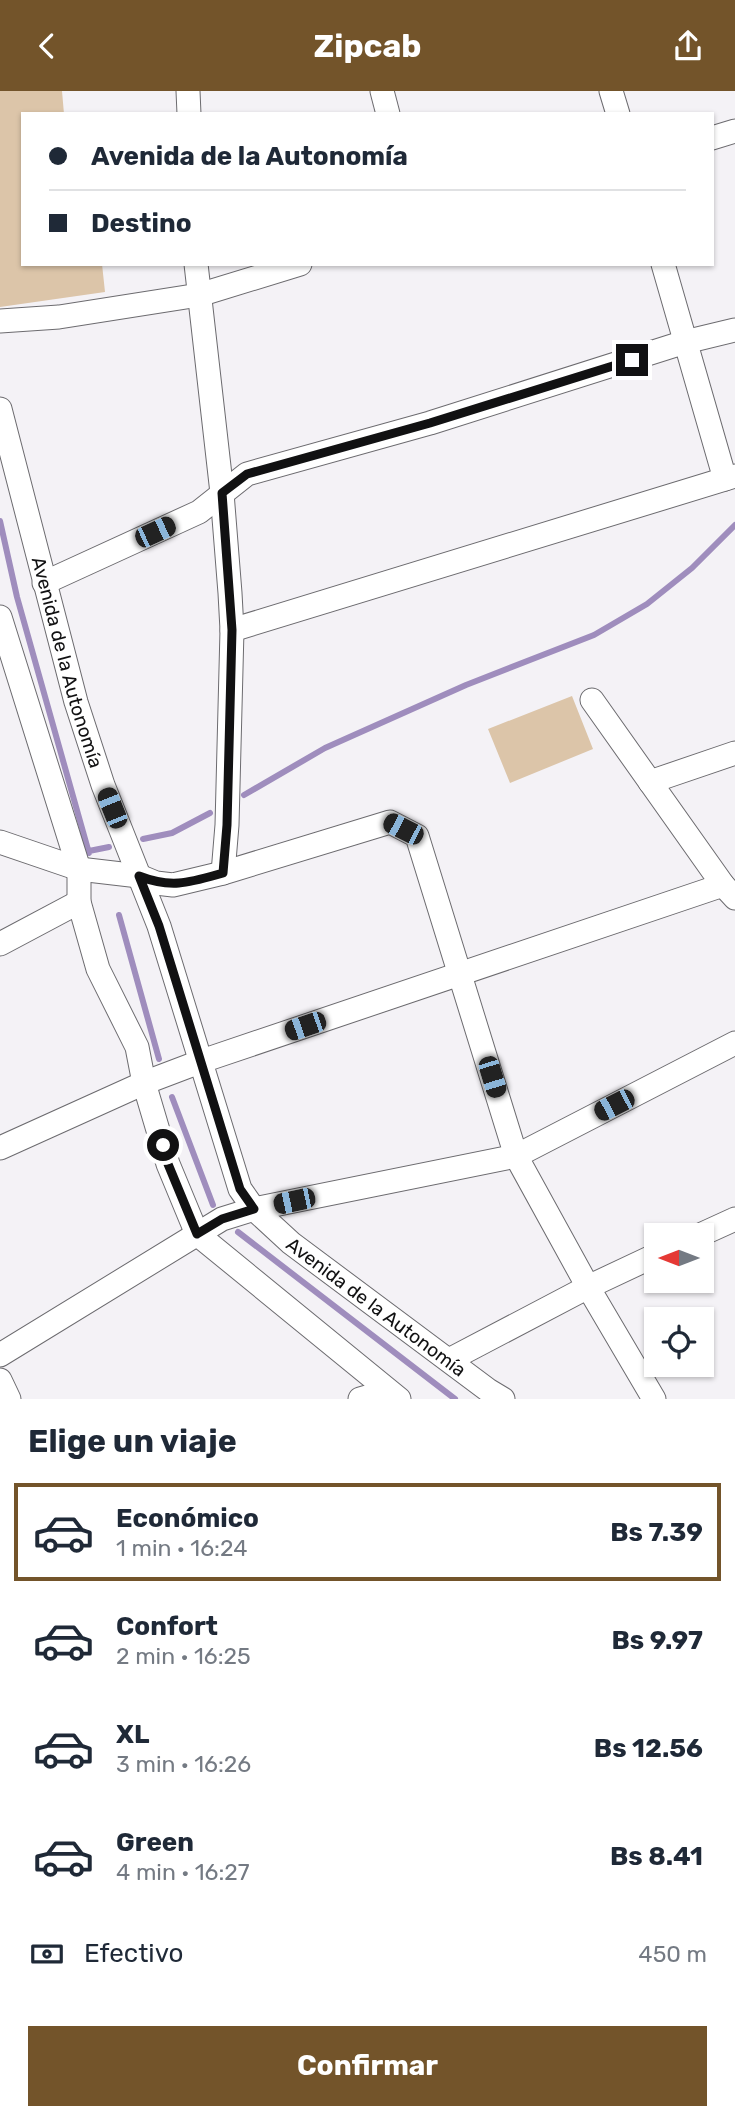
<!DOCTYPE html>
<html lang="es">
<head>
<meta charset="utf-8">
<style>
	:root { --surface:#fff; --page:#f2f2f3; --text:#1f2937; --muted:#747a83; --line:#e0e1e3; --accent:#73542a }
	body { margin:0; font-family:Rubik,sans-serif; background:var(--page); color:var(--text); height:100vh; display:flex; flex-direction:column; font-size:26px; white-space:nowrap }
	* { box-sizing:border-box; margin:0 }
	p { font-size:23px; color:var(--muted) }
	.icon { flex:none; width:38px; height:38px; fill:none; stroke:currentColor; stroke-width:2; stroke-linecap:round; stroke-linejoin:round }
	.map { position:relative; height:1308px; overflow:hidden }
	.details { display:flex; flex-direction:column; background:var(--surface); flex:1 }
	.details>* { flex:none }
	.banner { position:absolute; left:21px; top:21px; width:693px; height:154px; border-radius:0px; box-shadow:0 2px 5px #0004; display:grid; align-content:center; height:154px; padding:0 28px; background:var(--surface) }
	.needle { width:46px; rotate:270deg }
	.tools { position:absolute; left:644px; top:1132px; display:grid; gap:14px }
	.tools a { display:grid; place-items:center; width:70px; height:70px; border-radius:0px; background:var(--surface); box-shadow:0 2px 5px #0004; font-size:35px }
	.end { position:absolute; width:32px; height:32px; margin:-16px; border:9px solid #111112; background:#fff; box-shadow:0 0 0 4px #fff }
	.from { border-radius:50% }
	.car { position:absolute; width:21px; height:42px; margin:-21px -10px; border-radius:9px; box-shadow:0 0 5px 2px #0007; background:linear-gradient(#222 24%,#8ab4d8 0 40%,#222 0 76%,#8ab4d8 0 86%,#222 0) }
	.banner b { display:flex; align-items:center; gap:24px; height:66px; font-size:26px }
	.banner b+b { border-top:2px solid var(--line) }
	.banner i { width:18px; height:18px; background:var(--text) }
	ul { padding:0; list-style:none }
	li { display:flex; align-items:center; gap:21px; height:98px; margin:0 14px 10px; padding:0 14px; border:4px solid transparent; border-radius:0px }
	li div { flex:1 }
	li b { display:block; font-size:26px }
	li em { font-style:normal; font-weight:700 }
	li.on { border-color:var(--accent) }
	li>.icon { width:63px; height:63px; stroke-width:1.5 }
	h2 { padding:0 28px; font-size:32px; line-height:84px }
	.pay { display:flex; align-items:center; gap:18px; height:77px; padding:0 28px; font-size:26px }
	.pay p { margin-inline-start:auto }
	.action { display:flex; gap:14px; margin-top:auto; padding:14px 28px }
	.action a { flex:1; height:80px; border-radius:0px; background:var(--accent); color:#fff; font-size:28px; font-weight:700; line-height:80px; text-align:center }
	header { display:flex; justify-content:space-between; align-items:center; height:91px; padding:0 28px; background:var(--accent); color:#fff; font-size:32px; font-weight:700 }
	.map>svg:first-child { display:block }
	.green { fill:#dcc5a9 }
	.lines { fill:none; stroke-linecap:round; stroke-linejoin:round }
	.stream { stroke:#9f8dbd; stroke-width:6 }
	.minor-casing { stroke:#6c6b6f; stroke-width:25 }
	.minor { stroke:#fff; stroke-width:23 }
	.route { stroke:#111112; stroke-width:9 }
	.labels { text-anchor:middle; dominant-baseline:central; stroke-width:7; stroke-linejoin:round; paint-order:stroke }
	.street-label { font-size:19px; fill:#111112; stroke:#f4f2f6 }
</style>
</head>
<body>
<header><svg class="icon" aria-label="back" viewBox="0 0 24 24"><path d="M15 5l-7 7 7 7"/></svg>Zipcab<svg class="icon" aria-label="share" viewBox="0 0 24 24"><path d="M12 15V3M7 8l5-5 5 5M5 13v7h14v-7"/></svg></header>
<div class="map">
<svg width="735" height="1308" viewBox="0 0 735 1308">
	<rect width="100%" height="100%" fill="#f4f2f6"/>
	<path class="green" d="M 0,0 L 62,0 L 64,23 L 23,23 L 23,173 L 102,173 L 105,201 L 0,216 Z
		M 572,605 L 593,658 L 510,692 L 488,638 Z"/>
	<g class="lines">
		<path class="stream" d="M 0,430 L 17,506 L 89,762
			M 244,704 L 325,657 L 466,594 L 594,544 L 647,513 L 692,477 L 735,434
			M 143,748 L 172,742 L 210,722
			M 89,760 L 109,756
			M 119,824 L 159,968
			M 172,1006 L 213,1114
			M 238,1141 L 455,1308"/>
		<defs>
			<g id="minor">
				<path d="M 188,0 L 189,23"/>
				<path d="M 382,0 L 388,23"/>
				<path d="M 611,0 L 618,23"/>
				<path d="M 712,47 L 735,40"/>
				<path d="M 196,173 L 222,402 L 230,502 L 232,539 L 227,734 L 223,782"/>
				<path d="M 663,173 L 725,388"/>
				<path d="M 0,230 L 59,226 L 199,204 L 300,173"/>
				<path id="s1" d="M 0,318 L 76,611 L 103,694 L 159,835 L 240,1098 L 254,1118 L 291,1152 L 488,1299 L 503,1308"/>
				<path d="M 44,492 L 199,421 L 247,383 L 430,332 L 685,251 L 735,239"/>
				<path d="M 0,526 L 79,778 L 79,811 L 98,878 L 137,956 L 144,992 L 168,1073 L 197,1143 L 399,1308"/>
				<path d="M 232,539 L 735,385"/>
				<path d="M 592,609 L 723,794 L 735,807"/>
				<path d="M 650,691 L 735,662"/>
				<path d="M 0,751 L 79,778 L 139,785 L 156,792 L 173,794 L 223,782 L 390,731 L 417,745 L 516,1065 L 588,1196 L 654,1308"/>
				<path d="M 0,853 L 79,811"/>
				<path d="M 0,1057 L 144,992 L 202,970 L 723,794"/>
				<path d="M 700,1144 L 735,1128"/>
				<path d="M 0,1264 L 222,1128 L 254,1118 L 516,1065 L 735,952"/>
				<path d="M 449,1269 L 588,1196 L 656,1164"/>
				<path d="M 0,1289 L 9,1308"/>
				<path d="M 360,1308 L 387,1300"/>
			</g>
		</defs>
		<use href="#minor" class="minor-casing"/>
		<use href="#minor" class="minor"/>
	</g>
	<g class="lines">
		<path class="route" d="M 163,1054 L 168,1073 L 197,1143 L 222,1128 L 254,1118 L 240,1098 L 159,835 L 139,785 C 172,798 191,791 223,782 L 227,734 L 232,539 L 222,402 L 247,383 L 430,332 L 632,269"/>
	</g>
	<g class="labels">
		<g class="street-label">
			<text stroke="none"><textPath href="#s1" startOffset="262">Avenida de la Autonomía</textPath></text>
			<text stroke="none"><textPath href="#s1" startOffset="998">Avenida de la Autonomía</textPath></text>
		</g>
	</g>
</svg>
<div class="tools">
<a><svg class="needle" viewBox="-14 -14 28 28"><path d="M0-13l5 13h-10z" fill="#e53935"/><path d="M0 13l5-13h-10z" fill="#747a83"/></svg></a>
<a><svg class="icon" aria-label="locate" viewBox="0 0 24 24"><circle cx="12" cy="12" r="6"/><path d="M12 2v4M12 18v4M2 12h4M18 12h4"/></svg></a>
</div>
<i class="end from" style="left:163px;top:1054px"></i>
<i class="end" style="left:632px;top:269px"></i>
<i class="car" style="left:155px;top:441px;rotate:65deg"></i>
<i class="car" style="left:112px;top:717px;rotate:338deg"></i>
<i class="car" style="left:403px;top:738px;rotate:297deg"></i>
<i class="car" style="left:305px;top:935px;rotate:251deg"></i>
<i class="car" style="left:492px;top:986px;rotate:163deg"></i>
<i class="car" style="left:614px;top:1014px;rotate:243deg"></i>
<i class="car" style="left:294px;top:1110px;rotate:258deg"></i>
<div class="banner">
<b><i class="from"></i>Avenida de la Autonomía</b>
<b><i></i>Destino</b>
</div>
</div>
<section class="details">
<h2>Elige un viaje</h2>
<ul>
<li class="on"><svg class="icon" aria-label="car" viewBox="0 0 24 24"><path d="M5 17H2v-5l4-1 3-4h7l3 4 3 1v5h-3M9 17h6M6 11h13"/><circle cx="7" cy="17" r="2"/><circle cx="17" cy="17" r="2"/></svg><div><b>Económico</b><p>1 min · 16:24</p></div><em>Bs 7.39</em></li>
<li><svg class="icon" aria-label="car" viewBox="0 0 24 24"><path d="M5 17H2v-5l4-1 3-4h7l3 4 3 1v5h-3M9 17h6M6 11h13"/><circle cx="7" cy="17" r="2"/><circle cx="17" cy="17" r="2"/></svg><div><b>Confort</b><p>2 min · 16:25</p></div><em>Bs 9.97</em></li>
<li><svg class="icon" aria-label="car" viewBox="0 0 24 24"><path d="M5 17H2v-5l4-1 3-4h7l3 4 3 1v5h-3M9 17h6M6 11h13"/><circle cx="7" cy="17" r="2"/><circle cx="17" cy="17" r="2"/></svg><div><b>XL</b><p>3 min · 16:26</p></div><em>Bs 12.56</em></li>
<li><svg class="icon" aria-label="car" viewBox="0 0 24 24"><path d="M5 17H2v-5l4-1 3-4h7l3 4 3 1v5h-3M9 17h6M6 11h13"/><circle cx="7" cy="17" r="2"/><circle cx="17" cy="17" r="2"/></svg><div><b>Green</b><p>4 min · 16:27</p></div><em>Bs 8.41</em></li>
</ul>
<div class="pay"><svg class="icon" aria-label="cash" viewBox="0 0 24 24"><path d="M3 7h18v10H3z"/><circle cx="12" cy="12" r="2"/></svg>Efectivo<p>450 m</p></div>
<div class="action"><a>Confirmar</a></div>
</section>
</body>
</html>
